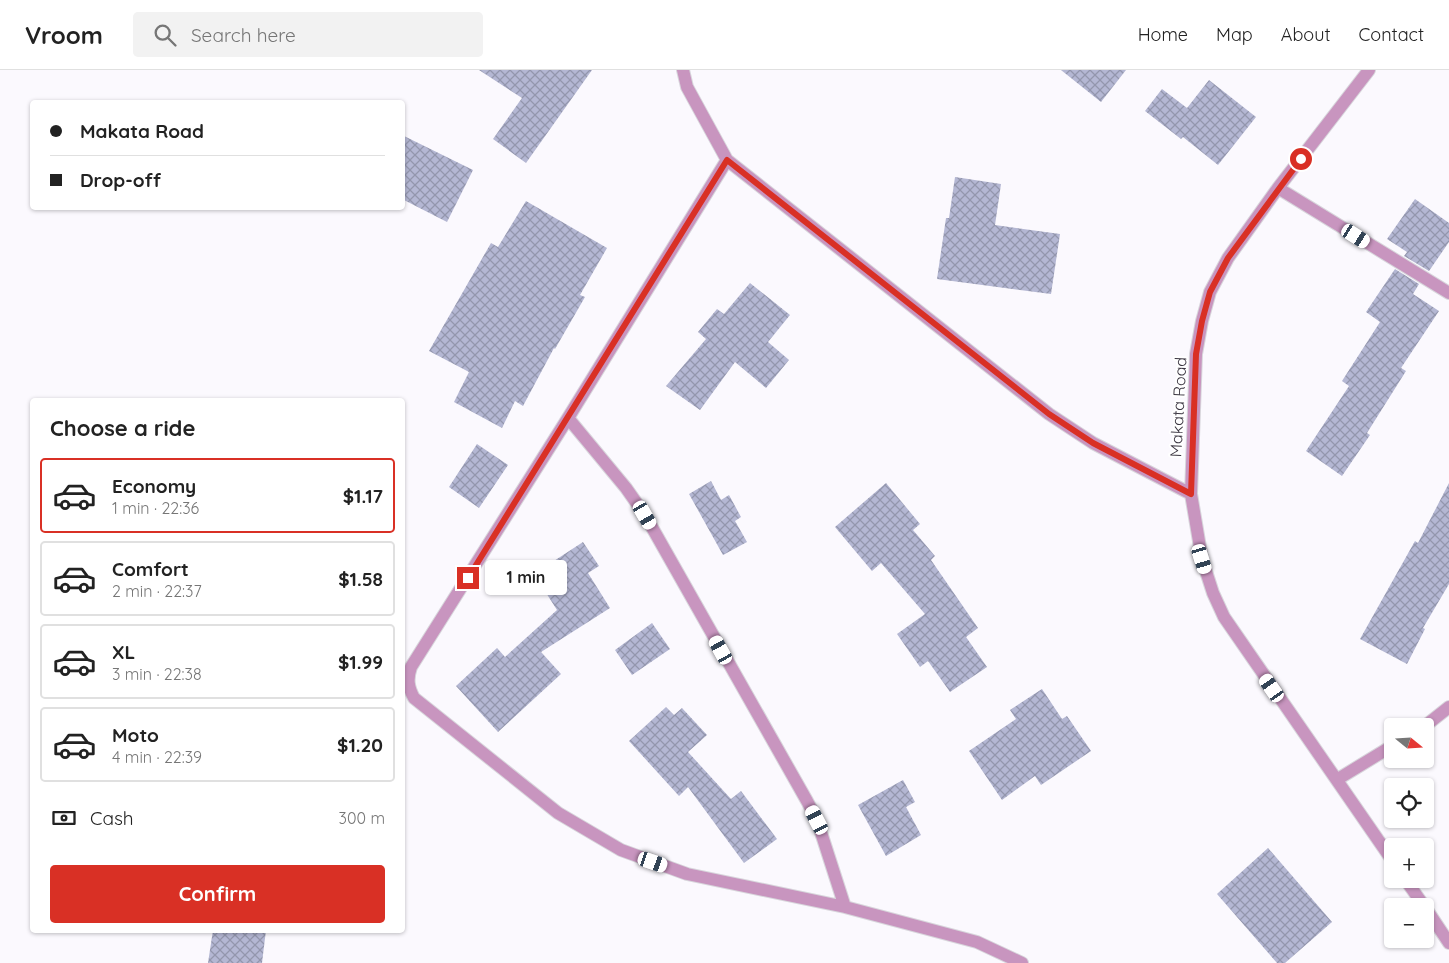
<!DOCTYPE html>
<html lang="en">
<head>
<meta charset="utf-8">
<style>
	:root { --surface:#fff; --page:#f2f2f2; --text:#222; --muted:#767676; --line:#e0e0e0; --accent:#d93025 }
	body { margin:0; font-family:Quicksand,sans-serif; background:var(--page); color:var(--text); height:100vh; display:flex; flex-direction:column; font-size:19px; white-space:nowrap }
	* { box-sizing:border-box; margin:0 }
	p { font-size:16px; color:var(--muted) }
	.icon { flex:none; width:28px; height:28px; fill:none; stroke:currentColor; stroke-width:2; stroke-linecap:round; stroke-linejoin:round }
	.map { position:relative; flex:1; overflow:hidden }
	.panel { position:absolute; left:30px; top:328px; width:375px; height:535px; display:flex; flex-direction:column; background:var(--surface); border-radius:5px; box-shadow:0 1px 4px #0004 }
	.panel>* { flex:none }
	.top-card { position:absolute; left:30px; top:30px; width:375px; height:110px; border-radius:5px; box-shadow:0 1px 4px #0004; display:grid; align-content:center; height:110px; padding:0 20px; background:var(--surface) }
	.needle { width:32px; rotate:108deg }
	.fabs { position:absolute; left:1384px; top:648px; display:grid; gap:10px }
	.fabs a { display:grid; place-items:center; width:50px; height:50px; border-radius:5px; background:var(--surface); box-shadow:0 1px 4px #0004; font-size:25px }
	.end { position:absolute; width:22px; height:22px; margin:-11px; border:6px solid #d93025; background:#fff; box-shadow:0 0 0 2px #fff }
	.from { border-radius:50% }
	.bubble { position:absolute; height:35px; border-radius:5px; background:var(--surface); box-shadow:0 1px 4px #0004; font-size:16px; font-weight:800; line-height:35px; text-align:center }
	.car { position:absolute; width:15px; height:30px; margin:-15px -8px; border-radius:6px; box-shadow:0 0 4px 1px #0007; background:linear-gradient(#fff 24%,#345 0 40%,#fff 0 76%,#345 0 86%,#fff 0) }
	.top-card b { display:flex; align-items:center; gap:18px; height:48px; font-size:19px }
	.top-card b+b { border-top:1px solid var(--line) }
	.top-card i { width:12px; height:12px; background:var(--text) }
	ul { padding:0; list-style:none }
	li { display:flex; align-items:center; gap:15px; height:75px; margin:0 10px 8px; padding:0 10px; border:2px solid var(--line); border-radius:5px }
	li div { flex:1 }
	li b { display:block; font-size:19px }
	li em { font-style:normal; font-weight:800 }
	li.active { border-color:var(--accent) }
	li>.icon { width:45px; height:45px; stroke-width:1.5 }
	h2 { padding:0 20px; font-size:22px; line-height:60px }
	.pay { display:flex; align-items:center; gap:12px; height:55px; padding:0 20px; font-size:19px }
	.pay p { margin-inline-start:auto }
	.button { display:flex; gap:10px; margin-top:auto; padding:10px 20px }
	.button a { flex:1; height:58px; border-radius:5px; background:var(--accent); color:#fff; font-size:20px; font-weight:800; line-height:58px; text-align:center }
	header { display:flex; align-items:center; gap:30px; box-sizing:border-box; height:70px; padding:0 25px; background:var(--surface); border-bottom:1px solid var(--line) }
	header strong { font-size:24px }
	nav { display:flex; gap:28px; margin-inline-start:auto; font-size:18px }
	.search { width:350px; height:45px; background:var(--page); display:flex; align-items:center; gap:12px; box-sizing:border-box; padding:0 18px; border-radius:5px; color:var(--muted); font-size:19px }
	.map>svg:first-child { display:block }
	.building { fill:url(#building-cross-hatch) }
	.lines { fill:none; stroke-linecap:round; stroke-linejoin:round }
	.minor-casing { stroke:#d8d6dc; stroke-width:14 }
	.minor { stroke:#c895bf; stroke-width:12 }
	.route { stroke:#d93025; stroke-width:6 }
	.labels { text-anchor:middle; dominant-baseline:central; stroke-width:4; stroke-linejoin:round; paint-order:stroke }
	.street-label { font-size:16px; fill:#3a3540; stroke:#fff }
</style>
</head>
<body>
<header>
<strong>Vroom</strong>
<div class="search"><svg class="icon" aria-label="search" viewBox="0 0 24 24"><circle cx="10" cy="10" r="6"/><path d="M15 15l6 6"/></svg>Search here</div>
<nav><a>Home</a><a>Map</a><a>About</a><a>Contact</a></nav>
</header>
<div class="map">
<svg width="1449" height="893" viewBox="0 0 1449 893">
	<defs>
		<pattern id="building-cross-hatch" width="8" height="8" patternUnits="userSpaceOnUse" patternTransform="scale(1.25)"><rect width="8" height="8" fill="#b4b7d3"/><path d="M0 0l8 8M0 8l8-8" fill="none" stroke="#9396ad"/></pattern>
	</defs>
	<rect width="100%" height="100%" fill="#fbf9fe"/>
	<path class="building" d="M 479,0 L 592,0 L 526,93 L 493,69 L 522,28 Z
		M 1061,0 L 1126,0 L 1101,32 Z
		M 1209,10 L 1256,47 L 1218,95 L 1183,67 L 1181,69 L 1145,41 L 1162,19 L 1187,38 Z
		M 402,65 L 473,100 L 447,152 L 402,129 Z
		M 955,107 L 1001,114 L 995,155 L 1060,164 L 1051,224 L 937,209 L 946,148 L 949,148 Z
		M 1415,129 L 1449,153 L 1449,172 L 1429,201 L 1404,186 L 1407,182 L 1387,169 Z
		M 526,131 L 607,178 L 580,225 L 585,227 L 555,279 L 554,278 L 523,336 L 515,331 L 502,358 L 454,332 L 469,302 L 429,281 L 491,173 L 498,177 Z
		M 1395,199 L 1419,214 L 1413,224 L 1439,241 L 1401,298 L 1406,301 L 1367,363 L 1370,365 L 1342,406 L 1306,381 L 1349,316 L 1342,311 L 1380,252 L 1366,242 Z
		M 750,213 L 790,245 L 768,272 L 789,290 L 766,318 L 735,292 L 700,340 L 666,316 L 706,269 L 698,262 L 717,239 L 724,244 Z
		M 477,374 L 508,395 L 479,438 L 449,417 Z
		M 711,411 L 721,430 L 729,425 L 741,447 L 735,451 L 747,472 L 723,485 L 689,424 Z
		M 886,413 L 920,454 L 913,460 L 935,486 L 931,490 L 978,558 L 966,567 L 987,597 L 950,622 L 928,591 L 920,597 L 897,564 L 925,544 L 881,493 L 872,501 L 835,457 Z
		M 1449,413 L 1449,514 L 1423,558 L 1425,559 L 1407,594 L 1360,569 L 1415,471 L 1418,473 Z
		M 583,472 L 599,496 L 588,503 L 610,538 L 541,582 L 561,604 L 498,662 L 456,616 L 497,578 L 505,587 L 557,540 L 534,504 Z
		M 652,553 L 670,579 L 632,605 L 615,580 Z
		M 1042,619 L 1062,649 L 1067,646 L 1091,681 L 1041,715 L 1035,706 L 1002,730 L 969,681 L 1016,649 L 1010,640 Z
		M 666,637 L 674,645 L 682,638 L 707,665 L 688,682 L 731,729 L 741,721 L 777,769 L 744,793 L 688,717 L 679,726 L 629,671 Z
		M 903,710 L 915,732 L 906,737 L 921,765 L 886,786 L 858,735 Z
		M 1268,778 L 1332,852 L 1285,893 L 1277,893 L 1217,824 Z
		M 213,860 L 266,860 L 262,893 L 208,893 Z"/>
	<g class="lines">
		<defs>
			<path id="minor" d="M 683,0 L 687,17 L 727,90 L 1049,344 L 1093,373 L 1191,424
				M 1369,0 L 1278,118 L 1228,188 L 1210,222 L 1202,251 L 1196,284 L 1191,424 L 1202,489 L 1213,523 L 1224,547 L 1392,790
				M 727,90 L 568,348 L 411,597 C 407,609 408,617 414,628 L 558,743 L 621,780 L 687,804 L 845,837 L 977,872 L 1022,893
				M 1278,118 L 1449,223
				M 568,348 L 626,418 L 645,445 L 807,731 L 817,750 L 845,837
				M 1425,656 L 1449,637
				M 1338,709 L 1392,676
				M 1405,809 L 1424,836
				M 1425,837 L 1449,873"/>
		</defs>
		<use href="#minor" class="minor-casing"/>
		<use href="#minor" class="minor"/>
	</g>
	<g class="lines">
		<path class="route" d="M 468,508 L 727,90 L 1049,344 L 1093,373 L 1191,424 L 1196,284 L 1202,251 L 1210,222 L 1228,188 L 1301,89"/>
	</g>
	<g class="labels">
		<g class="street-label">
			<text transform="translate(1178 337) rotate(-87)">Makata Road</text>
		</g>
	</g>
</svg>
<div class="fabs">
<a><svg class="needle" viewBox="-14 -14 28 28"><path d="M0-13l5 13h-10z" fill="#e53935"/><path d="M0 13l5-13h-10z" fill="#767676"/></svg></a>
<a><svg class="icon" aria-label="locate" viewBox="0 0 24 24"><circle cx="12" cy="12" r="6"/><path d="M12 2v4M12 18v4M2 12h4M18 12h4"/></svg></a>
<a>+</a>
<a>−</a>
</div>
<i class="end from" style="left:1301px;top:89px"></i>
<i class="end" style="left:468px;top:508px"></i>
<div class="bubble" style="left:485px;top:490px;width:82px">1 min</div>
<i class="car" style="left:1356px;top:166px;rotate:122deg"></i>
<i class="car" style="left:645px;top:445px;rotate:150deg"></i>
<i class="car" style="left:1202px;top:489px;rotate:163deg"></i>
<i class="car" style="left:721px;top:580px;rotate:331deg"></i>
<i class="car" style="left:1272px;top:618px;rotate:325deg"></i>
<i class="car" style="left:817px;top:750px;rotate:333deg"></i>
<i class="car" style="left:653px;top:792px;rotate:109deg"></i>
<div class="top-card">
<b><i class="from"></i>Makata Road</b>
<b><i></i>Drop-off</b>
</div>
<section class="panel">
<h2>Choose a ride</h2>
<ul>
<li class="active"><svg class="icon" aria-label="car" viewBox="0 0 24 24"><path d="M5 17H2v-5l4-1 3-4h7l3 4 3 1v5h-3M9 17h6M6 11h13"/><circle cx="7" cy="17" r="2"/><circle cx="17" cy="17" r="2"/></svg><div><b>Economy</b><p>1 min · 22:36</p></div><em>$1.17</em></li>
<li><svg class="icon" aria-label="car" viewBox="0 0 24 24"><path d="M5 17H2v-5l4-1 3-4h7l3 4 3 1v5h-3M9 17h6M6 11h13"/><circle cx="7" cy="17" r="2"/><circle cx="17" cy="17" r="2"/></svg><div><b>Comfort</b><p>2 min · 22:37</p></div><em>$1.58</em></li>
<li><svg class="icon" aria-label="car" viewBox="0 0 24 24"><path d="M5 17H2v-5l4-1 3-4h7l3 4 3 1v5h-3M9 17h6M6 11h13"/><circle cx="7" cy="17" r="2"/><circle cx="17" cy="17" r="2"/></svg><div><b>XL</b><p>3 min · 22:38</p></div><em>$1.99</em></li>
<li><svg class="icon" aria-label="car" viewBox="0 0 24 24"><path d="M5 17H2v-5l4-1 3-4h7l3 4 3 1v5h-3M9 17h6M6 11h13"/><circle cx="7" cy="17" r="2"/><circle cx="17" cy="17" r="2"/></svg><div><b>Moto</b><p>4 min · 22:39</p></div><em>$1.20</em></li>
</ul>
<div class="pay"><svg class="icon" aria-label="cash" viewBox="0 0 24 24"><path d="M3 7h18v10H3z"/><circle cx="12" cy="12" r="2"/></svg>Cash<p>300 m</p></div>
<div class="button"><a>Confirm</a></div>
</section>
</div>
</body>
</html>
